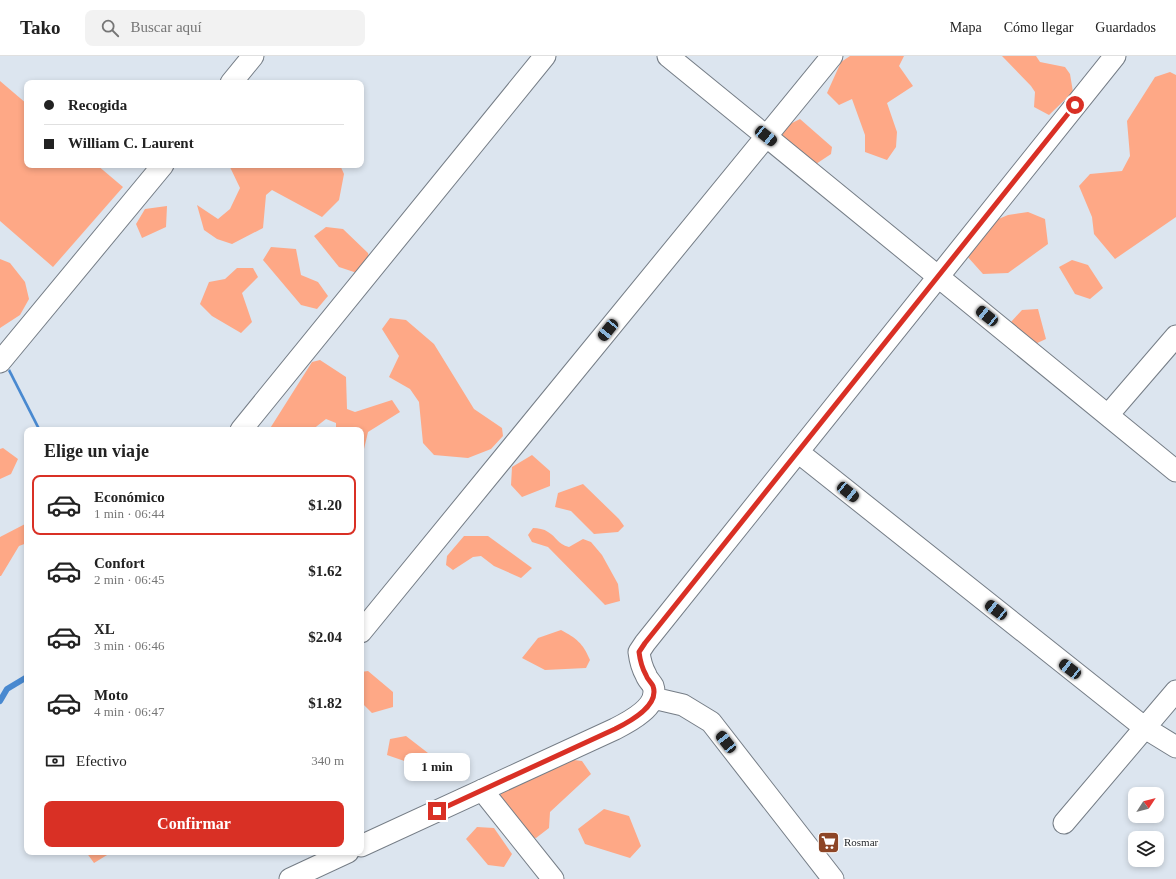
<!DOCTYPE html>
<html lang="es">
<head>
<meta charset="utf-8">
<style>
	:root { --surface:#fff; --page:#f2f2f2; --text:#222; --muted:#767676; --line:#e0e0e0; --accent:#d93025 }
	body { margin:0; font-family:Georgia,serif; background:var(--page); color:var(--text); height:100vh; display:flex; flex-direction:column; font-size:15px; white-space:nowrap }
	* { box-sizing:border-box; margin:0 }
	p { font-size:13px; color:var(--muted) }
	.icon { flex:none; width:22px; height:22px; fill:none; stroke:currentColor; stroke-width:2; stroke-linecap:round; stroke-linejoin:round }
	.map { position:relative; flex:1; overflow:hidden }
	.side { position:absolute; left:24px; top:371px; width:340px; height:428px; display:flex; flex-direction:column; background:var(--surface); border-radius:8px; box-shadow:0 2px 6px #0003 }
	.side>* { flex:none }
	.hud { position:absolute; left:24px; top:24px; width:340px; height:88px; border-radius:8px; box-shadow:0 2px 6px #0003; display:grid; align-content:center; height:88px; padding:0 20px; background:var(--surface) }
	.needle { width:26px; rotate:54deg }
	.tools { position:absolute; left:1128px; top:731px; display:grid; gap:8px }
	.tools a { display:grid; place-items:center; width:36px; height:36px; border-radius:8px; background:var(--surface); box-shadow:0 2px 6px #0003; font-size:20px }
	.end { position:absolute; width:18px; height:18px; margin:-9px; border:5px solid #d93025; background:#fff; box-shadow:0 0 0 2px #fff }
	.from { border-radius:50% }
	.bubble { position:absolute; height:28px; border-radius:8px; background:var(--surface); box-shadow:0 2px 6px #0003; font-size:13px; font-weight:800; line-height:28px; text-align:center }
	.car { position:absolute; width:12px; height:24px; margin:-12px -6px; border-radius:5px; box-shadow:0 0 3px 1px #0007; background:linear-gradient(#222 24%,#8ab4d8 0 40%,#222 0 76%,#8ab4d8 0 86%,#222 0) }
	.hud b { display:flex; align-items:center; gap:14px; height:38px; font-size:15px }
	.hud b+b { border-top:1px solid var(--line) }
	.hud i { width:10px; height:10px; background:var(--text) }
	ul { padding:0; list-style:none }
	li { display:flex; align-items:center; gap:12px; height:60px; margin:0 8px 6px; padding:0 12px; border:2px solid transparent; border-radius:8px }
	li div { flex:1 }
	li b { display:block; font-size:15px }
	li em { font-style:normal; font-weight:800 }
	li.active { border-color:var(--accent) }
	li>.icon { width:36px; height:36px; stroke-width:1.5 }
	h2 { padding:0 20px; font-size:18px; line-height:48px }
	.pay { display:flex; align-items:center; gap:10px; height:44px; padding:0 20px; font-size:15px }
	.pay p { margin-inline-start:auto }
	.action { display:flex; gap:8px; margin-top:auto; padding:8px 20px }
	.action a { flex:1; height:46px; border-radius:8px; background:var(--accent); color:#fff; font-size:16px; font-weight:800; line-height:46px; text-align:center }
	header { display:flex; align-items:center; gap:24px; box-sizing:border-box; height:56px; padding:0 20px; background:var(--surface); border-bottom:1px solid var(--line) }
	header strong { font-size:19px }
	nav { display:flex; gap:22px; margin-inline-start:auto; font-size:14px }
	.search { width:280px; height:36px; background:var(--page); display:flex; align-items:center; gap:10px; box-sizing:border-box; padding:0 14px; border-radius:8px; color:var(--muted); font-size:15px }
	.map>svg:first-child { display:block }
	.green { fill:#fea886 }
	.water { fill:#4989d0 }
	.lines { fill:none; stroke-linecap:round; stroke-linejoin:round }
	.stream { stroke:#4989d0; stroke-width:6 }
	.minor-casing { stroke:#757d86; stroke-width:23 }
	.minor { stroke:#fff; stroke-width:21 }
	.route { stroke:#d93025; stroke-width:5 }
	.labels { text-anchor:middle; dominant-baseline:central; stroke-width:3; stroke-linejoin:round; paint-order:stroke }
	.poi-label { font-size:11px; fill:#272a2e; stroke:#fff; text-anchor:start }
</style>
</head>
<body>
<header>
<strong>Tako</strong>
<div class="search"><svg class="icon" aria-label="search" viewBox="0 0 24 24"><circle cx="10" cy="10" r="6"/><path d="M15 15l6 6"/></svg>Buscar aquí</div>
<nav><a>Mapa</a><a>Cómo llegar</a><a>Guardados</a></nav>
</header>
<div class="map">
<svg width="1176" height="823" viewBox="0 0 1176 823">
	<rect width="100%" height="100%" fill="#dce5ef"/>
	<path class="green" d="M 850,0 L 904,0 L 899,10 L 913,30 L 887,47 L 897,76 L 896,91 L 887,104 L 865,96 L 865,79 L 852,43 L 839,49 L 827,37 L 841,6 Z
		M 1002,0 L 1036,0 L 1040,6 L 1065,11 L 1070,18 L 1073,36 L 1049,59 L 1034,51 L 1035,36 L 1031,30 Z
		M 1170,16 L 1176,19 L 1176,161 L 1115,203 L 1094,178 L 1092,161 L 1079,130 L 1090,118 L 1122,115 L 1130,100 L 1127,65 L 1155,21 Z
		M 0,25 L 27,48 L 27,109 L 97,109 L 123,131 L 53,211 L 0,165 Z
		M 800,63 L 832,91 L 831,98 L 816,108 L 783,85 L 782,72 Z
		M 229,109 L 340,109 L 344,118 L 339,144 L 322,161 L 272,134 L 266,139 L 263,172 L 232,188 L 217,183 L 204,174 L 197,149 L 218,163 L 230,153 L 240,132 Z
		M 167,150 L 166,171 L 142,182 L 136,168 L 145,153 Z
		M 1028,156 L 1045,163 L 1048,188 L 1008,217 L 983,218 L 966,199 L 977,172 L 1008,159 Z
		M 326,171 L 343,173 L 368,197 L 370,205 L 360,218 L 339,211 L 314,180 Z
		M 271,191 L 296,193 L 301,219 L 318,226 L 328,240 L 317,253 L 301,249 L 263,204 Z
		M 0,203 L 10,207 L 25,226 L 29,243 L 20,259 L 0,272 Z
		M 1072,204 L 1088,209 L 1103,232 L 1090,243 L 1075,238 L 1059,211 Z
		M 237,212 L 253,212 L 258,221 L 242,237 L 252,266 L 241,277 L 212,260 L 200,248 L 209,226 L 225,223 Z
		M 1038,253 L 1046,283 L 1024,293 L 1012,282 L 1011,266 L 1022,254 Z
		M 390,262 L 406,264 L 434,288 L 474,353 L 502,372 L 503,380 L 491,393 L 468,402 L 434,399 L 423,387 L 419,346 L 410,333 L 389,321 L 399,300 L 382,273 Z
		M 320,304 L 346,321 L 347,353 L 355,356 L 392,344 L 400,356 L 368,376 L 364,393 L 361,395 L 361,374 L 336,374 L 336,367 L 326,363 L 312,374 L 269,374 L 312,306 Z
		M 3,392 L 18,403 L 11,418 L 0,423 L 0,393 Z
		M 532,399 L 550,415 L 550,430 L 522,441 L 511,429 L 512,411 Z
		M 583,428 L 619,463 L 624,470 L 618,476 L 594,478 L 571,455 L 555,451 L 558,437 Z
		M 27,467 L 27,487 L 19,490 L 1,520 L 0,520 L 0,481 Z
		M 533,472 C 538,472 544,473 548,476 C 557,481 557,488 569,491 L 583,483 L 591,486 L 602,499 L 618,528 L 620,545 L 605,549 L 548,491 L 532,486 L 528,479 Z
		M 464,480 L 488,480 L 532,512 L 521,522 L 494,510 L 481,500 L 473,501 L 453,514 L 446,509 L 447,500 Z
		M 561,574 C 576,582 583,587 590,604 L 586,612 L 545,614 L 522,602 L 538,582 Z
		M 368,615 L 393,636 L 393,651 L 372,657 L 361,646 L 361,616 Z
		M 406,680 L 428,697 L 416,709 L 387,699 L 390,683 Z
		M 566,703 L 582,705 L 591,718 L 550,756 L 549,772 L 536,782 L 521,779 L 497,757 L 501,737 Z
		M 604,753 L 629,760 L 641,790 L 630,802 L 585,788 L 578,773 Z
		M 477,771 L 494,772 L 512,798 L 504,811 L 488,809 L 466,783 Z
		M 86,796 L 112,796 L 94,807 Z"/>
	<path class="water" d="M 10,313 L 41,374 L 38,374 L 8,315 Z"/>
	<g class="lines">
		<path class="stream" d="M 0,645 L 7,633 L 27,621"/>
		<defs>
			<path id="minor" d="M 668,0 L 1176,415
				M 231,27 L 253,0
				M 0,306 L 163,109
				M 1108,359 L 1176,280
				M 241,374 L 545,0
				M 798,396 L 1145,672 L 1176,691
				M 361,576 L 832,0
				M 653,642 L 683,649 L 711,666 L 833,823
				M 482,734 L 553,823
				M 1064,767 L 1176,635
				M 361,790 L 615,673 C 629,666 660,650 653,630 C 651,626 647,623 646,619 C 642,612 640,604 639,596 L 645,587 L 1115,0
				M 290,823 L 348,796"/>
		</defs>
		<use href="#minor" class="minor-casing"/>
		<use href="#minor" class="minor"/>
	</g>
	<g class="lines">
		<path class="route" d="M 437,755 L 615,673 C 629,666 660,650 653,630 C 651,626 647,623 646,619 C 642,612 640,604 639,596 L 645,587 L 1075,49"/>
	</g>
	<defs>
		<symbol id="supermarket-square" viewBox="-11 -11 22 22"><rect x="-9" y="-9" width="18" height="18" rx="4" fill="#8d4526" stroke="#fff"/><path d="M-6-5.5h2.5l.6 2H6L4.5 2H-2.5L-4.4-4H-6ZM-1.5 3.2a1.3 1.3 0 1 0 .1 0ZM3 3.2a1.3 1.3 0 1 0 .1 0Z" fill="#fff"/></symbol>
	</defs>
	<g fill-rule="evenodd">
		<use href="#supermarket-square" x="816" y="774" width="25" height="25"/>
	</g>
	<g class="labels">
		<g class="poi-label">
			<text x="844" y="786">Rosmar</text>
		</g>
	</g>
</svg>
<div class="tools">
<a><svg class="needle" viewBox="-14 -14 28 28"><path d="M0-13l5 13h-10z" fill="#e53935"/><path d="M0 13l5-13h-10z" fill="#767676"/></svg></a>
<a><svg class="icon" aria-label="layers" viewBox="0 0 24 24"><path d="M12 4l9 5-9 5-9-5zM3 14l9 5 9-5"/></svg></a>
</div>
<i class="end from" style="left:1075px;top:49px"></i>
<i class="end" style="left:437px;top:755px"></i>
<div class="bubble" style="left:404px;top:697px;width:66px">1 min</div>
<i class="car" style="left:766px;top:80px;rotate:129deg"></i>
<i class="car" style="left:987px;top:260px;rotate:309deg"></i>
<i class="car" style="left:608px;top:274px;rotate:219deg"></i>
<i class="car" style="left:848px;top:436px;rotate:129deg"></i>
<i class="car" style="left:996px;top:554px;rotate:308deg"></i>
<i class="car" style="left:1070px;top:613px;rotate:308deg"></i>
<i class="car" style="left:726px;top:686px;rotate:322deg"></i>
<div class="hud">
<b><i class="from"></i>Recogida</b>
<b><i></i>William C. Laurent</b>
</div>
<section class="side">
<h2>Elige un viaje</h2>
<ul>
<li class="active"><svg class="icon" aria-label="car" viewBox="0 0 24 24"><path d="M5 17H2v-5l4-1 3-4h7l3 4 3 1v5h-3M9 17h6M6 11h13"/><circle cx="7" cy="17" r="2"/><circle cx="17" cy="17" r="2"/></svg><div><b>Económico</b><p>1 min · 06:44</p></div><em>$1.20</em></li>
<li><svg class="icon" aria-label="car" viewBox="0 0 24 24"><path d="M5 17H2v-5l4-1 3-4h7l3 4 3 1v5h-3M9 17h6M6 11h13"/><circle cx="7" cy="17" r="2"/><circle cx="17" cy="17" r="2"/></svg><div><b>Confort</b><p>2 min · 06:45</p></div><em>$1.62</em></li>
<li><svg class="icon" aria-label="car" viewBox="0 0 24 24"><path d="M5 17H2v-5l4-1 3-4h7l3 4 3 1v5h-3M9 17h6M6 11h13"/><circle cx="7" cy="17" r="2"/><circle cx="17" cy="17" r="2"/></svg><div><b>XL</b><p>3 min · 06:46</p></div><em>$2.04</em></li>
<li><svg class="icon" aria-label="car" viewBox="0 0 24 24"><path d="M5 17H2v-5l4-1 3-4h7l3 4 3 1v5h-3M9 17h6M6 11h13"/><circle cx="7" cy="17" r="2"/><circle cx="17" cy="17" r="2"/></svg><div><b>Moto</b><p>4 min · 06:47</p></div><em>$1.82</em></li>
</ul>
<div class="pay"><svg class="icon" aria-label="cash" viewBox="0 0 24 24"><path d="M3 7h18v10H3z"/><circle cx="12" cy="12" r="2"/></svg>Efectivo<p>340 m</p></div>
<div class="action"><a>Confirmar</a></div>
</section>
</div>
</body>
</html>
